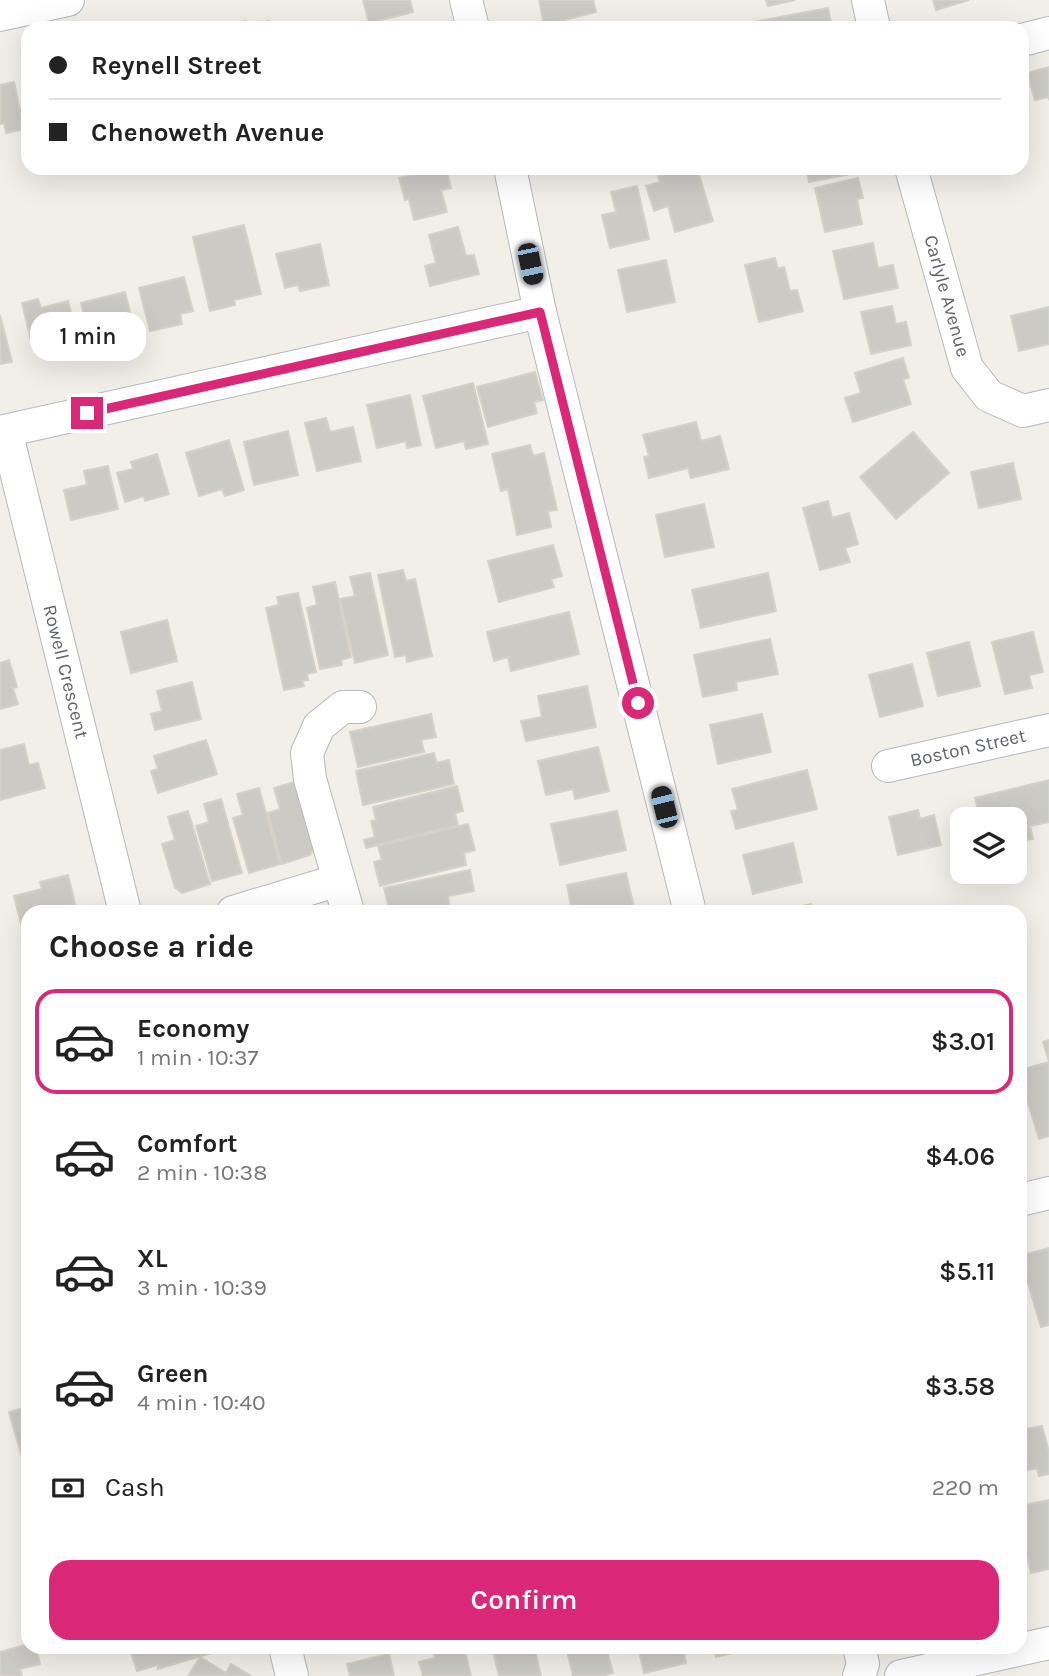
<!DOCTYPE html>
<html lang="en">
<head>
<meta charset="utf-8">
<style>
	:root { --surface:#fff; --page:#f6f6f6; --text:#222; --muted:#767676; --line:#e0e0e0; --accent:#db2777 }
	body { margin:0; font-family:Karla,sans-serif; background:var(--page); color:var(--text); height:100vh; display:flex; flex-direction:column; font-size:26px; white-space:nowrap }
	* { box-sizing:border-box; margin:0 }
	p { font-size:23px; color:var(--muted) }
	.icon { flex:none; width:38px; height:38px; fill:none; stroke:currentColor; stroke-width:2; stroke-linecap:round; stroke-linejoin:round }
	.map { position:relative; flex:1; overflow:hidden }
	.side { position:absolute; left:21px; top:905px; width:1006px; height:749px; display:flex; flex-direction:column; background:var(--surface); border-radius:21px; box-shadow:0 7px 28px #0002 }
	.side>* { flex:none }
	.banner { position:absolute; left:21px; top:21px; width:1008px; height:154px; border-radius:21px; box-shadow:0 7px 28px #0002; display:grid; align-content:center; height:154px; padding:0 28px; background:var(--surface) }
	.controls { position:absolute; left:950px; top:807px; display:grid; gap:14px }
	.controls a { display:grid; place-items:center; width:77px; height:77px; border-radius:14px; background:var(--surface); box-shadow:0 7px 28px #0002; font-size:35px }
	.end { position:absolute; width:32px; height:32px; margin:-16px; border:9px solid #db2777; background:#fff; box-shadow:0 0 0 4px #fff }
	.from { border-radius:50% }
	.bubble { position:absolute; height:49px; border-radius:21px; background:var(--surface); box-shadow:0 7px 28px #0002; font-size:23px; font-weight:600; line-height:49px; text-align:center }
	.car { position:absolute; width:21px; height:42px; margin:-21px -10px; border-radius:9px; box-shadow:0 0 5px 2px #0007; background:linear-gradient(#222 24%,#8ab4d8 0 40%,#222 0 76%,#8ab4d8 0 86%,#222 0) }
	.banner b { display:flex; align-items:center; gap:24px; height:66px; font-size:26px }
	.banner b+b { border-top:2px solid var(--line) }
	.banner i { width:18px; height:18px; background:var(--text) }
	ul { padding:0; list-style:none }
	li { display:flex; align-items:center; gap:21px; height:105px; margin:0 14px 10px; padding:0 14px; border:4px solid transparent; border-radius:21px }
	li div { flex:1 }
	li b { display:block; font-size:26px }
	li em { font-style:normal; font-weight:600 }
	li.active { border-color:var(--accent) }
	li>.icon { width:63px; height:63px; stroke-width:1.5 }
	h2 { padding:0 28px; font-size:32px; line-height:84px }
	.pay { display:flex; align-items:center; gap:18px; height:77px; padding:0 28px; font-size:26px }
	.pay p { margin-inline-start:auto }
	.action { display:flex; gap:14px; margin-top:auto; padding:14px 28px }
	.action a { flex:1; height:80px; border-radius:21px; background:var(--accent); color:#fff; font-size:28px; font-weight:600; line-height:80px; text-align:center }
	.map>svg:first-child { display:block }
	.building { fill:#cccac5; stroke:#d6d1c6; stroke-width:2 }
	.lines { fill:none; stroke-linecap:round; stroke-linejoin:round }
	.minor-casing { stroke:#b5b8bc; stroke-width:34 }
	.minor { stroke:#fff; stroke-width:32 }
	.route { stroke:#db2777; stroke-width:9 }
	.labels { text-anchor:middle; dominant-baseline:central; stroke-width:5; stroke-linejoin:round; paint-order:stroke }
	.street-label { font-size:19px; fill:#5f6368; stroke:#fff }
</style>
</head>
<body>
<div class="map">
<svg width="1049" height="1676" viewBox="0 0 1049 1676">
	<rect width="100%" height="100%" fill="#f1efe8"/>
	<path class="building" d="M 363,0 L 410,0 L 413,12 L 369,23 Z
		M 539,0 L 593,0 L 596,12 L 544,25 Z
		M 766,0 L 795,0 L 768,6 Z
		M 933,0 L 969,0 L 936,10 Z
		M 828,8 L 832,28 L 755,28 L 754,22 Z
		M 246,21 L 247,25 L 269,21 L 270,28 L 225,28 L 225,25 Z
		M 1049,67 L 1049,100 L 1048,97 L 1035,100 L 1027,73 Z
		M 14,82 L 24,129 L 6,133 L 4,123 L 0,124 L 0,85 Z
		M 440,168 L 446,168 L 451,188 L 441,190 L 447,212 L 414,220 L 409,199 L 405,200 L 399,178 Z
		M 686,168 L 697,168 L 713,221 L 675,232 L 668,206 L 654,211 L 646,186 L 660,182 L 658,176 Z
		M 806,168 L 860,168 L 861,172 L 809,182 Z
		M 858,178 L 863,198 L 857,199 L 862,224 L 825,232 L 815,188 Z
		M 637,186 L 649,239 L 610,248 L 602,215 L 616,212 L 611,192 Z
		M 244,225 L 261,294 L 234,300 L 235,305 L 210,311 L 193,237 Z
		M 458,227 L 466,256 L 474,255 L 479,274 L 430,286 L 425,266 L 436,263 L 429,235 Z
		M 873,243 L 878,268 L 893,265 L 898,288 L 844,299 L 833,251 Z
		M 320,244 L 329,285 L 300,291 L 298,285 L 285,288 L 276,254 Z
		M 775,258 L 778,269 L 784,267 L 790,291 L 797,290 L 803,311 L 759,322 L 745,265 Z
		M 666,260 L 675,302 L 627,312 L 618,270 Z
		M 184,277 L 193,311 L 180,314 L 182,324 L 150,331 L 139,288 Z
		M 125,292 L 135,332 L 91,343 L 81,303 Z
		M 38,299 L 41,308 L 68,301 L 79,344 L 49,352 L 47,342 L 32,345 L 22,303 Z
		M 892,306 L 896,324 L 906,322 L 911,345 L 871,354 L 861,312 Z
		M 1049,307 L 1049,344 L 1019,351 L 1011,316 Z
		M 0,315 L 12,362 L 0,364 Z
		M 903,358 L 909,378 L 903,379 L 911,404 L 853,422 L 845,398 L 861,393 L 855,373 Z
		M 535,372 L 543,400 L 534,402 L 537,413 L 488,427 L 477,387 Z
		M 473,383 L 488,444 L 466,449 L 464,441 L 436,448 L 423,396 Z
		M 410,395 L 421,445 L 407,448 L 406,441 L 377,448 L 367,405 Z
		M 326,418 L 330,432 L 353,427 L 361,461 L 317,471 L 305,423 Z
		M 696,422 L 701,441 L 720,436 L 729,469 L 691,478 L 688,468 L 649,478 L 644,457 L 649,456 L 643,435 Z
		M 288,431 L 298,475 L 254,485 L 244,442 Z
		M 913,432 L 949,473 L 896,519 L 860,477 Z
		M 229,440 L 244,490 L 225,496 L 222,489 L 199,496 L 186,453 Z
		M 530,445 L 533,456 L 544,453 L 557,510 L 548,511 L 551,527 L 517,535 L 508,489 L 501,491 L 492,454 Z
		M 157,454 L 169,494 L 145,501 L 144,496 L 125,502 L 117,473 L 133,469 L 131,462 Z
		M 1013,463 L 1021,499 L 979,508 L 971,472 Z
		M 108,466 L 118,509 L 71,520 L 64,490 L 87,485 L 84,471 Z
		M 828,501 L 832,518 L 849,513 L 858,544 L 845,548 L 850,562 L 820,570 L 803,508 Z
		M 704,504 L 714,547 L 665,557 L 656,515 Z
		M 553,545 L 562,576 L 551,579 L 554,587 L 499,602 L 488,561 Z
		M 403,570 L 406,581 L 415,579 L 432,656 L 407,662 L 406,655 L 395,657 L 378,575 Z
		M 370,573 L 388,655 L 355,663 L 340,599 L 355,596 L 350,577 Z
		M 768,573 L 776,611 L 701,628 L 692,590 Z
		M 335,582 L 351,657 L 341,660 L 342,665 L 320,669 L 307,608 L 317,605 L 313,587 Z
		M 298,593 L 316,672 L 307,674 L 308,680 L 302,681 L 304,686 L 284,690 L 266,608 L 279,605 L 277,597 Z
		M 569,612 L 579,654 L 511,671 L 508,657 L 494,661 L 487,632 Z
		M 167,620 L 177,661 L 131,673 L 121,632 Z
		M 1033,632 L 1043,672 L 1029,675 L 1032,688 L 1005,694 L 992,642 Z
		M 770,639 L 778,674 L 736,682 L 737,690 L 703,697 L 694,655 Z
		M 969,642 L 980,686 L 938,696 L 927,653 Z
		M 9,660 L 17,687 L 13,688 L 18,704 L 0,709 L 0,663 Z
		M 912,664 L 923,706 L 880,717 L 869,675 Z
		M 192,682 L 201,719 L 155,730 L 151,714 L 162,711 L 157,691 Z
		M 587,686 L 596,727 L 526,741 L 521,721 L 542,717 L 538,696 Z
		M 431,714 L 436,737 L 421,740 L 424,752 L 358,767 L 350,732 Z
		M 762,714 L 771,752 L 718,764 L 710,725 Z
		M 206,740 L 217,774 L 158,793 L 151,771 L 158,769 L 154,756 Z
		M 24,744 L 29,765 L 38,763 L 45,788 L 0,800 L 0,750 Z
		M 598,747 L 609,791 L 575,799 L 573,789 L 546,795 L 538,761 Z
		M 434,753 L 437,763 L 449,760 L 454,784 L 363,805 L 356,771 Z
		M 807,770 L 817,809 L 736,829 L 731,811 L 738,810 L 732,789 Z
		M 1049,780 L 1049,822 L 1030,826 L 1033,839 L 1015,843 L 1015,819 L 980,819 L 975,798 Z
		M 298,781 L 317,845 L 310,855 L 282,864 L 268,813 L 280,809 L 274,788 Z
		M 457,786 L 463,811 L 455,813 L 458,825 L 366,848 L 364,840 L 375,837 L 371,821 L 376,820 L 373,807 Z
		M 259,788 L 280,864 L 249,873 L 233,818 L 243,815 L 237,794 Z
		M 221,799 L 242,873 L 212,881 L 196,826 L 209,822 L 204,804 Z
		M 918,810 L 920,819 L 934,815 L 941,845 L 898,855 L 889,817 Z
		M 188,811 L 210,884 L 182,893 L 175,888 L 162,844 L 175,840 L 168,817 Z
		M 617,811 L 626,850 L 560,865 L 551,824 Z
		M 468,824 L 475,850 L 464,853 L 466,865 L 380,886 L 374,862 L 382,860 L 378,846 Z
		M 793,843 L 802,882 L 753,894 L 743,855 Z
		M 470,870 L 474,891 L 448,896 L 450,910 L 443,912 L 390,912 L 384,888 Z
		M 626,873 L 635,912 L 572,912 L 567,885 Z
		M 68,875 L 75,904 L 68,905 L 70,912 L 28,912 L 28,931 L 23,932 L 14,896 L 42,889 L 40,882 Z
		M 811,904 L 813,912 L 778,912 Z
		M 1049,1040 L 1049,1136 L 1039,1139 L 1020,1076 L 1020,1070 L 1049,1062 L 1043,1042 Z
		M 1049,1248 L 1049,1325 L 1041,1327 L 1020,1256 Z
		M 28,1407 L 28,1474 L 27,1475 L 9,1412 Z
		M 1025,1426 L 1026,1429 L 1042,1426 L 1049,1452 L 1049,1474 L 1039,1476 L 1037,1468 L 1020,1472 L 1020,1427 Z
		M 1049,1500 L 1049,1569 L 1031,1573 L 1020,1525 L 1020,1506 Z
		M 28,1644 L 28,1647 L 36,1647 L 40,1664 L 20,1669 L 22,1676 L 0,1676 L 0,1652 Z
		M 129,1647 L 217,1647 L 218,1651 L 158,1669 L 158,1665 L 137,1671 Z
		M 432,1647 L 464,1647 L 471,1676 L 423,1676 L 419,1662 L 435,1658 Z
		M 492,1647 L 534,1647 L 541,1676 L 499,1676 Z
		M 566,1647 L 606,1647 L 613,1673 L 600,1676 L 573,1676 Z
		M 638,1647 L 683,1647 L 686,1663 L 644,1673 Z
		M 713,1647 L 755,1647 L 716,1657 Z
		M 389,1654 L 394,1676 L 350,1676 L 347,1664 Z
		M 200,1657 L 226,1673 L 231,1664 L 251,1676 L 188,1676 Z"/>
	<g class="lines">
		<defs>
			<g id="minor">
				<path d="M 466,0 L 473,28"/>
				<path d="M 868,0 L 874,28"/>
				<path d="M 0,15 L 68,0"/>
				<path d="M 1022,40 L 1049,33"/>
				<path d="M 510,168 L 540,312 L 690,912"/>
				<path id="s1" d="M 911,168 L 967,368 L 989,396 L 1023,411 L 1049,405"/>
				<path id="s2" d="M 6,431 L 125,912"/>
				<path d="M 0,432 L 540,312"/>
				<path id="s3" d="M 888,766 L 1049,730"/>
				<path d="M 233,912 L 339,880"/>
				<path d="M 348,912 L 310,779 L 307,753 L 319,726 L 343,707 L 360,707"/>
				<path d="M 1020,1200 L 1049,1193"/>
				<path d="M 285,1647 L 292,1676"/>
				<path d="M 859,1676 L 863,1664 L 859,1647"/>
				<path d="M 901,1676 L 1049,1643"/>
			</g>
		</defs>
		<use href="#minor" class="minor-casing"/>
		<use href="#minor" class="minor"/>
	</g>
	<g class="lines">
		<path class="route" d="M 87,413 L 540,312 L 638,703"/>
	</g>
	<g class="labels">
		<g class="street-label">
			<text stroke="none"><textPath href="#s1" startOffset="133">Carlyle Avenue</textPath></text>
			<text stroke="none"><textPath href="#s2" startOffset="248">Rowell Crescent</textPath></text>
			<text stroke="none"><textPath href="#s3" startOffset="82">Boston Street</textPath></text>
		</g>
	</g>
</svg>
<div class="controls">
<a><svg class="icon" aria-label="layers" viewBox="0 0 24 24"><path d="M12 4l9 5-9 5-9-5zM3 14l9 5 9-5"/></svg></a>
</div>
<i class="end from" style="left:638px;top:703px"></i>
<i class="end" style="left:87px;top:413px"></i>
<div class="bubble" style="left:30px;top:312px;width:116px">1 min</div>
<i class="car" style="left:530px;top:264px;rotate:168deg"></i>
<i class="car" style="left:664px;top:807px;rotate:346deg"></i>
<div class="banner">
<b><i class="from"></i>Reynell Street</b>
<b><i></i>Chenoweth Avenue</b>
</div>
<section class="side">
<h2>Choose a ride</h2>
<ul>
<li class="active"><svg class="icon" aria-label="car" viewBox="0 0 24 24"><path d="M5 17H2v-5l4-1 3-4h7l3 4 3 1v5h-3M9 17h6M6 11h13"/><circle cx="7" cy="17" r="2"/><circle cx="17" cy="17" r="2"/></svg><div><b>Economy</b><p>1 min · 10:37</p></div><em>$3.01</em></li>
<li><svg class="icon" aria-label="car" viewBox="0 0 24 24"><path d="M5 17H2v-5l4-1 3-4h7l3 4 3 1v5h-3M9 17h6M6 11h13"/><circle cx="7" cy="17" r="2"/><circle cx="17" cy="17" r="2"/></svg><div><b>Comfort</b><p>2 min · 10:38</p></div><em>$4.06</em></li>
<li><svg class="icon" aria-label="car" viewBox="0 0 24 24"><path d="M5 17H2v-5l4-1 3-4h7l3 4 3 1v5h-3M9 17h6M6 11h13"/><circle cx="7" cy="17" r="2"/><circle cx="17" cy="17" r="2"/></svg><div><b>XL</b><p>3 min · 10:39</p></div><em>$5.11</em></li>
<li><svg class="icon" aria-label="car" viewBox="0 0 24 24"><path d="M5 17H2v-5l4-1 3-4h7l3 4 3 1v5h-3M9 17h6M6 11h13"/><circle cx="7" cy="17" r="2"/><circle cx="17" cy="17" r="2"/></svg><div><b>Green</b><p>4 min · 10:40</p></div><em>$3.58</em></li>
</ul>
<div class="pay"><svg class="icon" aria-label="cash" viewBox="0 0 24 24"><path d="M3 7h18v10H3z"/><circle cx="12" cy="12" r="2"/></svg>Cash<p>220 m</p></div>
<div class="action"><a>Confirm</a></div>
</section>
</div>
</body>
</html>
